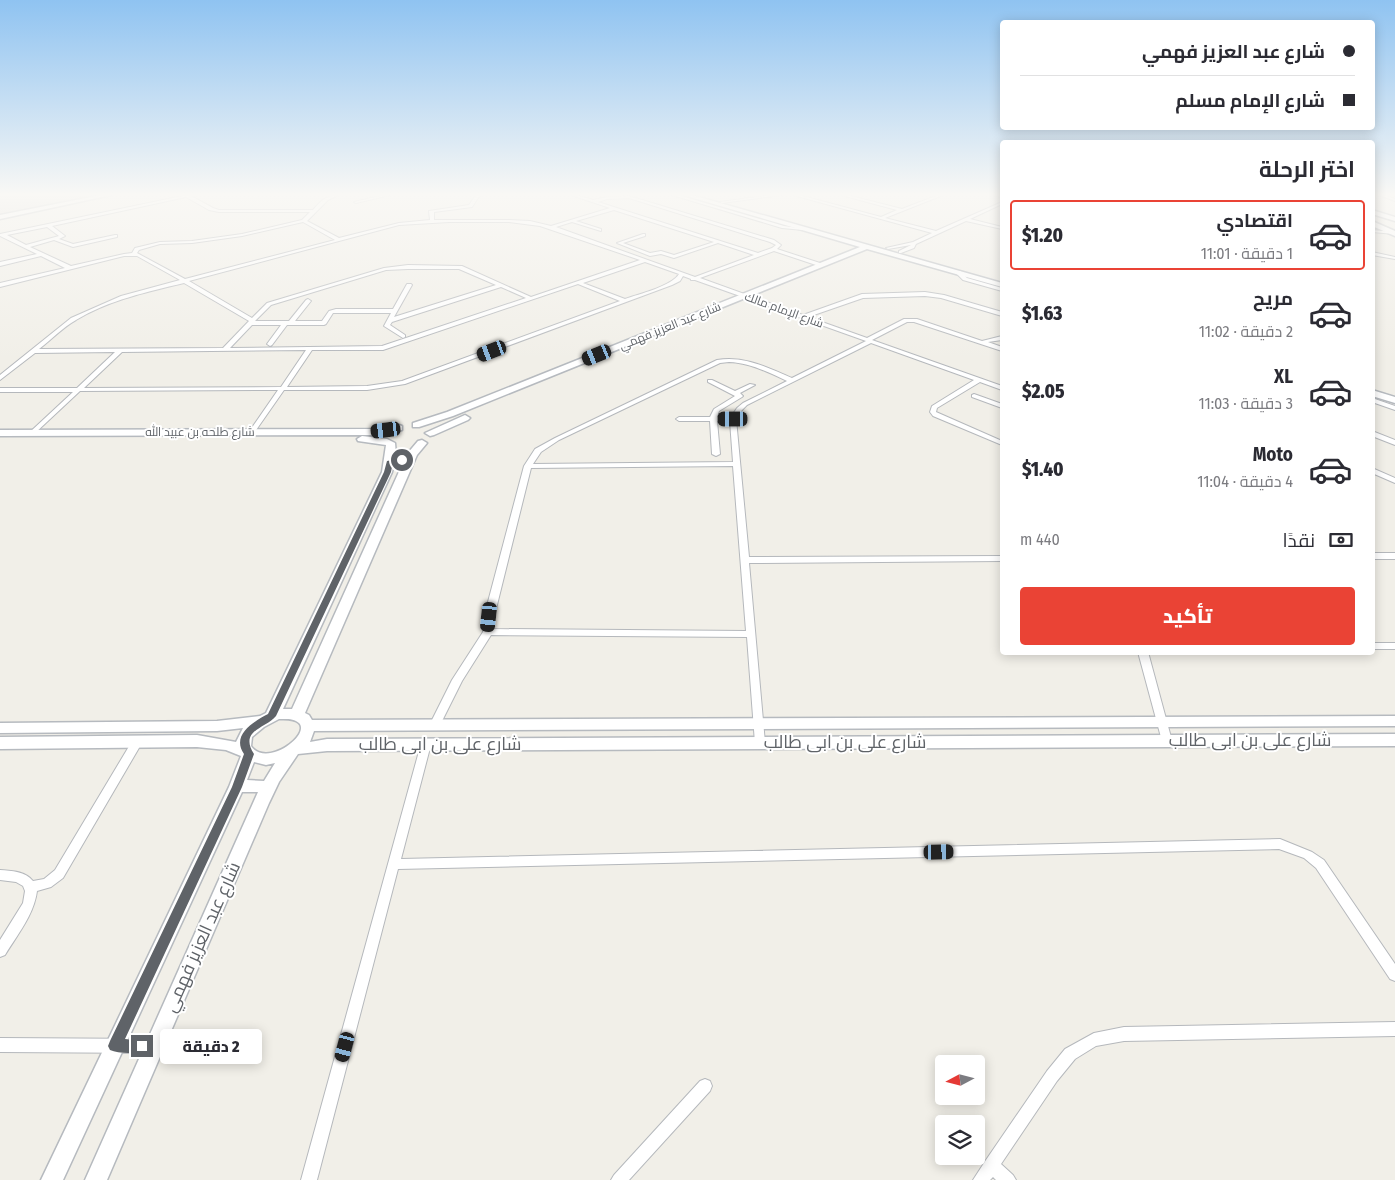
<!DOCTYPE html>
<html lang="ar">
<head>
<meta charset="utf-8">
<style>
	:root { --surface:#fff; --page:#f2f2f3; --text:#2b2b33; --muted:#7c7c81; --line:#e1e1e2; --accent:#ea4335 }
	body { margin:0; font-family:"Fira Sans Condensed",Cairo,sans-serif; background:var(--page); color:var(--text); direction:rtl; height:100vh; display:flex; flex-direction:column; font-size:19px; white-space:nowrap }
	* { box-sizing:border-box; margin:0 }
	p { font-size:16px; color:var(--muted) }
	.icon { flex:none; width:28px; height:28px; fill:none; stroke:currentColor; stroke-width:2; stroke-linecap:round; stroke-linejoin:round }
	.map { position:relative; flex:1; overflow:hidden; direction:ltr }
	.details { position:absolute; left:1000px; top:140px; width:375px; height:515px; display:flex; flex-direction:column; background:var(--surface); border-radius:5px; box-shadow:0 2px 12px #0003; direction:rtl }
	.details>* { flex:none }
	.top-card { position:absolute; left:1000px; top:20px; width:375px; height:110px; border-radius:5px; box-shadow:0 2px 12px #0003; direction:rtl; display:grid; align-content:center; height:110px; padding:0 20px; background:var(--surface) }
	.needle { width:32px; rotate:263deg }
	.fabs { position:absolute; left:935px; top:1055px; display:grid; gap:10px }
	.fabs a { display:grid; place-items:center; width:50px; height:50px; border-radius:5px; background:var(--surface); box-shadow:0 2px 12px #0003; font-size:25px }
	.end { position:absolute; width:22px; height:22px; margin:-11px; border:6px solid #5f6368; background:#fff; box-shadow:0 0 0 2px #fff }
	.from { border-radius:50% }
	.bubble { position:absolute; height:35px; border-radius:5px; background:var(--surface); box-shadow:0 2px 12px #0003; font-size:16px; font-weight:800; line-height:35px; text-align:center; direction:rtl }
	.car { position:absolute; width:15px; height:30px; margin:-15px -8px; border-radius:6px; box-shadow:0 0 4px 1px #0007; background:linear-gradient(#222 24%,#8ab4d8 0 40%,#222 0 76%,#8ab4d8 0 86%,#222 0) }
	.top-card b { display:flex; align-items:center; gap:18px; height:48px; font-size:19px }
	.top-card b+b { border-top:1px solid var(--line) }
	.top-card i { width:12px; height:12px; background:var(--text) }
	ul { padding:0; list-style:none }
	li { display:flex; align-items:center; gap:15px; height:70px; margin:0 10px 8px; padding:0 10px; border:2px solid transparent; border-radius:5px }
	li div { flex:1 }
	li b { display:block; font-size:19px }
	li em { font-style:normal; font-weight:800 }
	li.active { border-color:var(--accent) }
	li>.icon { width:45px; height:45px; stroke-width:1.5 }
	h2 { padding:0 20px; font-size:22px; line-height:60px }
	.pay { display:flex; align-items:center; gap:12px; height:55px; padding:0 20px; font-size:19px }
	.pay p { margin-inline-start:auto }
	.action { display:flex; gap:10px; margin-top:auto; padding:10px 20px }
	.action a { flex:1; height:58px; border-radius:5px; background:var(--accent); color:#fff; font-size:20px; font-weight:800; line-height:58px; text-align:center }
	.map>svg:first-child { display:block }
	.industrial { fill:#e0deda }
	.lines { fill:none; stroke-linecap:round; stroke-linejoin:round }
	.street-casing { stroke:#b5b8bc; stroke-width:2 }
	.secondary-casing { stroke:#b6babf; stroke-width:3 }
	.street { fill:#fff; fill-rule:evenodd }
	.secondary { fill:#fff; fill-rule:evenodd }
	.route { fill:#5f6368 }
	.labels { text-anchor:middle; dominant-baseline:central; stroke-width:4; stroke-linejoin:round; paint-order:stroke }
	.far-street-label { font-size:12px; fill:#5f6368; stroke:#fff }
	.near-street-label { font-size:18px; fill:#5f6368; stroke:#fff }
</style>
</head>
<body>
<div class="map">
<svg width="1395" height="1180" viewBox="0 0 1395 1180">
	<rect width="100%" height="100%" fill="#f1efe8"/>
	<path class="industrial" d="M 0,195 L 101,195 L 0,215 Z"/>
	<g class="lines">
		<defs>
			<path id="street" d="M 187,195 L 194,195 L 191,196 L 213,208 L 219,210 L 313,210 C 320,202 326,195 338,195 L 328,200 L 307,221 L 339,238 L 399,223 L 430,220 L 429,211 L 469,205 L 476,195 L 480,195 L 472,207 L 434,212 L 434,220 L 509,220 L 530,221 L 551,226 L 610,208 L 571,195 L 576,195 L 593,200 L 607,197 L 629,196 L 774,240 L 781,245 L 777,249 L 823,264 L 823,266 L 819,266 L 774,251 L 700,278 L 803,315 L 862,294 L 925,292 L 944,295 L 1002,312 L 1002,316 L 941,298 L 925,296 L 863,298 L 808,317 L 867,338 L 904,319 L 917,319 L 982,341 L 1002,336 L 1002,340 L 988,342 L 1002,347 L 1002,351 L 914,322 L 907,322 L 872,340 L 1002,386 L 1002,390 L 980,382 L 937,408 L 936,412 L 1002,441 L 1002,445 L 933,416 L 930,412 L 932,406 L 974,380 L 871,343 L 747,405 L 742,410 L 736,419 L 749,557 L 1002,556 L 1002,561 L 749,563 L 765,743 L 764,746 L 760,747 L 756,746 L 755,743 L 747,637 L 491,635 L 462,681 L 438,729 L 434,730 L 430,729 L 429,726 L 452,680 L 483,632 L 484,617 L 524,466 L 535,449 L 555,438 L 717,360 C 744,355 768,368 792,378 L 866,341 L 695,280 L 691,280 L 691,279 L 683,276 L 680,281 L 672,285 L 405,384 L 367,390 L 284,390 L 254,433 L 252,434 L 249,432 L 278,390 L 80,391 L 34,434 L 30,434 L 30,432 L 73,392 L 0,392 L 0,388 L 77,388 L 115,352 L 35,353 L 0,380 L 0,375 L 71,318 L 121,296 L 180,280 L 137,256 L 124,256 L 0,287 L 0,283 L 65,268 L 41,256 L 0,266 L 0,262 L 37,254 L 0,236 L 0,234 ZM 186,197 L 209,210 L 219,212 L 310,212 L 302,220 L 242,234 L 192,241 L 160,242 L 135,248 L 132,253 L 124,254 L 71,266 L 30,247 L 54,240 L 73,247 L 117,237 L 117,235 L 115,235 L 73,244 L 59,239 L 65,236 L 52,226 ZM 629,198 L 770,242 L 776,245 L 772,248 L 758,253 L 598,202 L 607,199 ZM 614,210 L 714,242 L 674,255 L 661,251 L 650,253 L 623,243 L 645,236 L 645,234 L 643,234 L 617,243 L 650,256 L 661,254 L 674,258 L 718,243 L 754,255 L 695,277 L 556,227 L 572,222 L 601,231 L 601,229 L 576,221 ZM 303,222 L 335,240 L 185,279 L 137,253 L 139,250 L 160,244 L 192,243 L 242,236 ZM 449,222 L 509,222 L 540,226 L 640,260 L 531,297 L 462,266 L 408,265 L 384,268 L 267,303 L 252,318 L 189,281 L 399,225 ZM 47,227 L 59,236 L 26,245 L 7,235 ZM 645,262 L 679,274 C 672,286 639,294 625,299 L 583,283 ZM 408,269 L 459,269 L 496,285 L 394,317 L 412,285 L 411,284 L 407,284 L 393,309 L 336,309 L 329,311 L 322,321 L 295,321 L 311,301 L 308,299 L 306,300 L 289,321 L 255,321 L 271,305 L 386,270 ZM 184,283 L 249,321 L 223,348 L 39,349 C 51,340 63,327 76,320 C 109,300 147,292 184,283 ZM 578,284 L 620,301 L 402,381 L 367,386 L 287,387 L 312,350 L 383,350 ZM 501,287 L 526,298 L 382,346 L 230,348 L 252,325 L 281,325 L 267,344 L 270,346 L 272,345 L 287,325 L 324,325 L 326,324 L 333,313 L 391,313 L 384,326 L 403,338 L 405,337 L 405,335 L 390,325 L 392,322 ZM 306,350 L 281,387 L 84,388 L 122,352 ZM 729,362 C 750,363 768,372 787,381 L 743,403 L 737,408 L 731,417 L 717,417 L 719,411 L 742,397 L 743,396 L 740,393 L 755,385 L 750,384 L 735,391 L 712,380 L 708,380 L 708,382 L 735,396 L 714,409 L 710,417 L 679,417 L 676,419 L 679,421 L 710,421 L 712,454 L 716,456 L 720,454 L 717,421 L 730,421 L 733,462 L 533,464 L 541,452 L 559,440 L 720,363 ZM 733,466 L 746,631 L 493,629 L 494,617 L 531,468 Z
				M 384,195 L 390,195 L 356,203 L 354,202 Z
				M 672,195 L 678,195 L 784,226 L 805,229 L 803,230 L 782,228 Z
				M 771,195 L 781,195 L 722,203 L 720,202 Z
				M 793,195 L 799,195 L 881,217 L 897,210 L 841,195 L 847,195 L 902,209 L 938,195 L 943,195 L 885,218 L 936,231 L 1002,202 L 1002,204 L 970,219 L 1002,227 L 1002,229 L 966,221 L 916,244 L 914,248 L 901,253 L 899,253 L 899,251 L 911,245 L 888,249 L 886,248 L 913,242 L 932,233 Z
				M 996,195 L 1002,195 L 1002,197 L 997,196 Z
				M 1379,195 L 1384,195 L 1395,199 L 1395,201 Z
				M 1372,230 L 1394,232 L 1395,234 L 1372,232 Z
				M 1372,252 L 1395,257 L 1395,259 L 1372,255 Z
				M 956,271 L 960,271 L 967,278 L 1002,288 L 1002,291 L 963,280 L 956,273 Z
				M 974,394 L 1002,404 L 1002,408 L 972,397 L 972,395 Z
				M 1372,398 L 1395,406 L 1395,410 L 1372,402 Z
				M 1372,431 L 1395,440 L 1395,445 L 1372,436 Z
				M 1372,468 L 1395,478 L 1395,483 L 1372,473 Z
				M 1372,553 L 1395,553 L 1395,559 L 1372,559 Z
				M 1372,643 L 1395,643 L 1395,649 L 1372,649 Z
				M 1138,652 L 1148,652 L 1172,741 L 1171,744 L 1167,745 L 1163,744 L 1162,741 Z
				M 138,737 L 142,738 L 143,741 L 63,878 L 51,887 L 37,891 C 34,915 17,935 5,955 L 0,957 L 0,940 L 23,903 L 25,891 L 23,886 L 16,882 L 0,880 L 0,870 C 12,871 25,871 33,881 L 44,879 L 55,870 L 134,738 Z
				M 426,740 L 430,741 L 431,744 L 401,859 L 1280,839 L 1312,852 L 1324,860 L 1395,964 L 1395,981 L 1390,979 L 1316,868 L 1304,858 L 1279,849 L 398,869 L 317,1180 L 301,1180 L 421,744 L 422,741 Z
				M 1395,1022 L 1395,1036 L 1124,1041 L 1096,1046 L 1075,1059 L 1057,1081 L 1001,1164 L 1013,1175 L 1016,1180 L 996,1180 L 993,1177 L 990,1180 L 973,1180 L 986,1160 L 1047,1071 L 1065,1049 L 1094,1033 L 1124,1027 Z
				M 0,1038 L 155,1039 L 160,1041 L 162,1046 L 160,1051 L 155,1053 L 0,1052 Z
				M 705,1079 L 710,1081 L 712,1086 L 710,1091 L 629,1180 L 611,1180 L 614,1175 L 700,1081 Z"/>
			<path id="secondary" d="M 101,195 L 111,195 L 0,219 L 0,215 Z
				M 683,195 L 692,195 L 1002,283 L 1002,287 L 867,249 L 453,416 L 419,427 L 413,427 L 413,423 L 447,412 L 860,247 Z
				M 1372,210 L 1395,217 L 1395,221 L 1372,214 Z
				M 1372,221 L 1395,231 L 1395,236 L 1372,226 Z
				M 1372,390 L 1395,397 L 1395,403 L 1372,396 Z
				M 465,415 L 470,418 L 468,420 L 434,435 L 430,436 L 425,433 Z
				M 399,425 L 402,426 L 402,430 L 373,435 L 0,436 L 0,430 L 373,429 Z
				M 362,436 L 387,439 L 395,443 L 396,455 L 392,472 L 283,709 L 292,709 L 407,454 L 418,441 L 422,440 L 427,443 L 417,455 L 305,713 L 309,715 L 312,720 L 1395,716 L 1395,726 L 314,731 L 310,742 L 327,739 L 1395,734 L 1395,746 L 327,751 L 298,754 L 279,782 L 269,803 L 107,1180 L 85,1180 L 258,792 L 242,792 L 63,1180 L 41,1180 L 229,787 L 241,756 L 226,750 L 197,747 L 0,749 L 0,737 L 197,735 L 236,742 L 243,728 L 217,731 L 0,733 L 0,723 L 217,721 L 260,716 L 266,713 L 382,472 L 386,445 L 358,441 L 357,439 ZM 279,719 C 285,719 294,718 299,723 C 311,735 266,768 251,746 L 252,737 L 264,727 ZM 254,762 L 266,765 L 275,763 L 264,781 L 247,780 Z"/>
		</defs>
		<use href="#street" class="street-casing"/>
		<use href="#secondary" class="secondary-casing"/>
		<use href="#street" class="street"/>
		<use href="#secondary" class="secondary"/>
	</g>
	<linearGradient id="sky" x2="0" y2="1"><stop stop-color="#8fc3f1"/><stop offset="0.54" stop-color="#f9f8f5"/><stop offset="1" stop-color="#f9f8f5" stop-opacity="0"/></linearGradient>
	<rect width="1395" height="360" fill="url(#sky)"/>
	<path class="route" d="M 402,458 L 405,460 L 405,461 L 393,462 L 391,472 L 276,716 C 265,729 239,730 254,754 L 242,787 L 125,1039 L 146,1041 L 148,1046 L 146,1050 C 137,1054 119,1054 110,1050 L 108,1046 L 110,1041 L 232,787 L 244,754 C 231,735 253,722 268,714 L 384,472 L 387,461 Z"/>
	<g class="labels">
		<g class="far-street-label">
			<text transform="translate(784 310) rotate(20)">شارع الإمام مالك</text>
			<text transform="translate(670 326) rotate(-22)">شارع عبد العزيز فهمي</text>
			<text x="200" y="432">شارع طلحه بن عبيد الله</text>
		</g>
		<g class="near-street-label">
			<text x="1250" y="740">شارع على بن ابى طالب</text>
			<text x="845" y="742">شارع على بن ابى طالب</text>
			<text x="440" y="744">شارع على بن ابى طالب</text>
			<text transform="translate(202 937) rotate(-66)">شارع عبد العزيز فهمي</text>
		</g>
	</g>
</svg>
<div class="fabs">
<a><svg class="needle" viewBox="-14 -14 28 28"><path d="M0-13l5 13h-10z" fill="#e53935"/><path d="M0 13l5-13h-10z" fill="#7c7c81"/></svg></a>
<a><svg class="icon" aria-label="layers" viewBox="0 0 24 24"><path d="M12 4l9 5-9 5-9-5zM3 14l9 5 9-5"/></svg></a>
</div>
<i class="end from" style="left:402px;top:460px"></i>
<i class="end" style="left:142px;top:1046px"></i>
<div class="bubble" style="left:160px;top:1029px;width:102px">2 دقيقة</div>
<i class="car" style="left:492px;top:351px;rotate:249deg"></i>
<i class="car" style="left:597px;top:355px;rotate:248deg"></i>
<i class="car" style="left:733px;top:419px;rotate:270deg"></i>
<i class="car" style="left:386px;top:430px;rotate:263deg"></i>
<i class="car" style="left:489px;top:617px;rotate:186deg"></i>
<i class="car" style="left:939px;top:852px;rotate:89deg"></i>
<i class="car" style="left:345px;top:1047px;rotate:195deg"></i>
<div class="top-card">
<b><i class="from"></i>شارع عبد العزيز فهمي</b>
<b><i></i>شارع الإمام مسلم</b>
</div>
<section class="details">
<h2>اختر الرحلة</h2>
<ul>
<li class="active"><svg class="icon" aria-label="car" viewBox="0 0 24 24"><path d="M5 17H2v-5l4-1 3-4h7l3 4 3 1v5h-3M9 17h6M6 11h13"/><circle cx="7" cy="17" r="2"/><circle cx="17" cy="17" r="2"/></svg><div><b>اقتصادي</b><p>1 دقيقة · 11:01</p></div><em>$1.20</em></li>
<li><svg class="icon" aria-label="car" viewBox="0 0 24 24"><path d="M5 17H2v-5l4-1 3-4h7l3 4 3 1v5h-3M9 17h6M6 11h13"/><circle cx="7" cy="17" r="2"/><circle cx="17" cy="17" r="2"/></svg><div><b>مريح</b><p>2 دقيقة · 11:02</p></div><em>$1.63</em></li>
<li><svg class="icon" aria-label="car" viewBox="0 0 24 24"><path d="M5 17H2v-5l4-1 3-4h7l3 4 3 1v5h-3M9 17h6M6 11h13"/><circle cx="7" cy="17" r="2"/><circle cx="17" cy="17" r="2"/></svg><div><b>XL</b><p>3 دقيقة · 11:03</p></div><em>$2.05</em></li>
<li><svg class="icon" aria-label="car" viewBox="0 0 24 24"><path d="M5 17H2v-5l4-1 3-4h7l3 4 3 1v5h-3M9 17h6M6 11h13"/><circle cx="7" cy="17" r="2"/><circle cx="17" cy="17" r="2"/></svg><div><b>Moto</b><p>4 دقيقة · 11:04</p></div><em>$1.40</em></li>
</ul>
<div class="pay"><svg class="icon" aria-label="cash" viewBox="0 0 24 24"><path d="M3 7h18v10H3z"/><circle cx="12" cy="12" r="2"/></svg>نقدًا<p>440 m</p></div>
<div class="action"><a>تأكيد</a></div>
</section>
</div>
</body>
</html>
